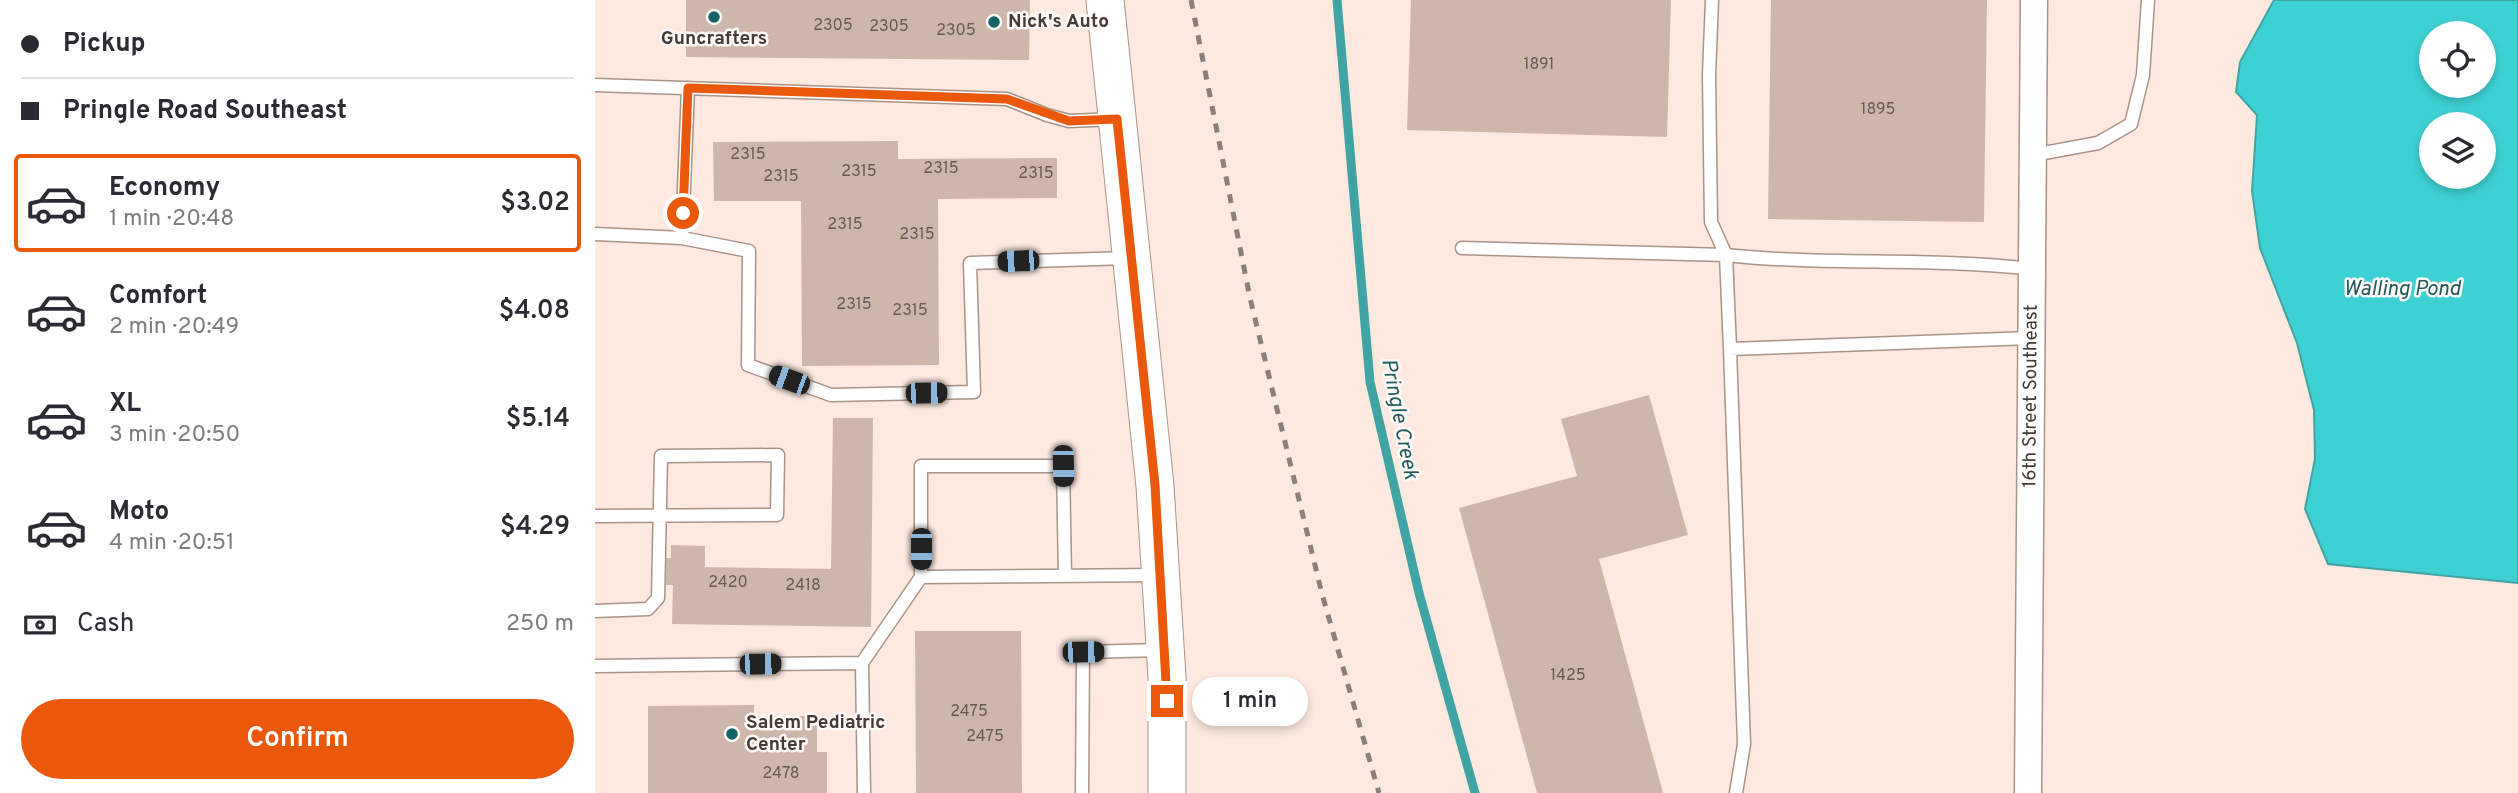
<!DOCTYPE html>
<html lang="en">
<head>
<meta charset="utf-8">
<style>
	:root { --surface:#fff; --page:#f2f2f3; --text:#2b2b33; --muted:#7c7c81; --line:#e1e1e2; --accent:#ea580c }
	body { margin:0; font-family:Overpass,sans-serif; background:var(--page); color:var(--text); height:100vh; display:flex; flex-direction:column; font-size:26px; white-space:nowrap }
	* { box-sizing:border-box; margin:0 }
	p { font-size:23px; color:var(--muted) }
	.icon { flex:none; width:38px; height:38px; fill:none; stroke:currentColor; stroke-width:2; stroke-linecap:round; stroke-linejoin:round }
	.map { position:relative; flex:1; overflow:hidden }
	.side { display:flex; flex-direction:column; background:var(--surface); width:595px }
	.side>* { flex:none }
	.banner { display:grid; align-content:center; height:154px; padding:0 21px; background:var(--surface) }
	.tools { position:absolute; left:1824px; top:21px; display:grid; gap:14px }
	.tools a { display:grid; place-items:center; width:77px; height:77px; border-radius:50%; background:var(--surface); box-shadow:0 4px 10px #0003; font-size:35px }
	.end { position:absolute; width:32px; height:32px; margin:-16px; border:9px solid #ea580c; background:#fff; box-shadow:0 0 0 4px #fff }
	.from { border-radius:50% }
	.bubble { position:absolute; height:49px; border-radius:24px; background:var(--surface); box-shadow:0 4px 10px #0003; font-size:23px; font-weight:600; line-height:49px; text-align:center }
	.car { position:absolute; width:21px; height:42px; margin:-21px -10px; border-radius:9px; box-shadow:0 0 5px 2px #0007; background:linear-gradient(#222 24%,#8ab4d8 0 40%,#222 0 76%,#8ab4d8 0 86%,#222 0) }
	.banner b { display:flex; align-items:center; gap:24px; height:66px; font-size:26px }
	.banner b+b { border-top:2px solid var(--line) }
	.banner i { width:18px; height:18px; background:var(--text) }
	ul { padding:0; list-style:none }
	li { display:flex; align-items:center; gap:21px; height:98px; margin:0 14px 10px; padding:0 7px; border:4px solid transparent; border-radius:7px }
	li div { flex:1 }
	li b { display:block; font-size:26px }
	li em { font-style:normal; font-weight:600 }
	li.current { border-color:var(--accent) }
	li>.icon { width:63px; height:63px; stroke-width:1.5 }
	.pay { display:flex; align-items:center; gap:18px; height:77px; padding:0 21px; font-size:26px }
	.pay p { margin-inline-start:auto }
	.cta { display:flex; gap:14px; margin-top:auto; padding:14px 21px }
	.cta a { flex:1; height:80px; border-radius:42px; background:var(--accent); color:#fff; font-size:28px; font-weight:600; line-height:80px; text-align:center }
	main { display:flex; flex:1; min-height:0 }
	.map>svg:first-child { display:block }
	.water { fill:#3ed1d3; stroke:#40a4a4; stroke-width:2; fill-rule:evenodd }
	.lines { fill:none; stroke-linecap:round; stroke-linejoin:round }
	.stream { stroke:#40a4a4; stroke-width:9 }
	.building { fill:#ceb6ab }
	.lane-casing { stroke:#a99387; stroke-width:15 }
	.street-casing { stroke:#a99387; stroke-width:29 }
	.secondary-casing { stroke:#a99387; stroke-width:39 }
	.lane { stroke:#fff; stroke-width:12 }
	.street { stroke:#fff; stroke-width:26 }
	.secondary { stroke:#fff; stroke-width:37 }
	.rail { stroke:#8c7e78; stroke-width:5; stroke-dasharray:9 9; stroke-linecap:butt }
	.route { stroke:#ea580c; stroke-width:9 }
	.poi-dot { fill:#156465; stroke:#fffaf8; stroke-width:2.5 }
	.labels { text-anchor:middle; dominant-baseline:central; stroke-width:5; stroke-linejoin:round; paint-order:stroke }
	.number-label { font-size:16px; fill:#665953 }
	.poi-label { font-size:19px; font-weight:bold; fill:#443a36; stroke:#fffaf8; text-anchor:start }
	.street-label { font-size:19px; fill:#443a36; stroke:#fffaf8 }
	.water-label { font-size:21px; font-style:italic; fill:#1f5a5a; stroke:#fffaf8 }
</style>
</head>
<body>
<main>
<section class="side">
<div class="banner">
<b><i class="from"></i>Pickup</b>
<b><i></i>Pringle Road Southeast</b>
</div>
<ul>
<li class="current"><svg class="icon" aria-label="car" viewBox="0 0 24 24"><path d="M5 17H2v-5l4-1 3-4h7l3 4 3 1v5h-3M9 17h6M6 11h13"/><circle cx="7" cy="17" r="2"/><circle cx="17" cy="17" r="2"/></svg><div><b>Economy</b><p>1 min · 20:48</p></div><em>$3.02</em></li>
<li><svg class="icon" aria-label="car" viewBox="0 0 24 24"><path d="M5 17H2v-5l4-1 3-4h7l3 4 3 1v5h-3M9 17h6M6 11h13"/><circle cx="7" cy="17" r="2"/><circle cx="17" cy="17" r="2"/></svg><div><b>Comfort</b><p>2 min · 20:49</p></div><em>$4.08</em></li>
<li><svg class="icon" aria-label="car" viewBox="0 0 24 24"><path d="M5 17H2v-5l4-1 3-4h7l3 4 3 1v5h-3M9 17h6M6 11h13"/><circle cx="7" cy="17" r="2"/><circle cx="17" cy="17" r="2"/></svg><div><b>XL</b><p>3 min · 20:50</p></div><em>$5.14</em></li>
<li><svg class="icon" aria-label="car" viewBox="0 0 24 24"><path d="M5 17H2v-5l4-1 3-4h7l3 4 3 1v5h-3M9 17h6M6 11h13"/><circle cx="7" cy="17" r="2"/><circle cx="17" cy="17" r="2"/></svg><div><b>Moto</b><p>4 min · 20:51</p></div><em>$4.29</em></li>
</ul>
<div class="pay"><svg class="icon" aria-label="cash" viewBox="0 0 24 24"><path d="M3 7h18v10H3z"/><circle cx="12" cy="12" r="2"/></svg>Cash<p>250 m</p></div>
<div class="cta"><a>Confirm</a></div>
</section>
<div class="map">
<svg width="1923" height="793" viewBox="0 0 1923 793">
	<rect width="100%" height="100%" fill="#fde9e0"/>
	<path class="water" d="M 1679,0 L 1923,0 L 1923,583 L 1733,564 L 1710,509 L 1720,459 L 1719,410 L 1702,343 L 1665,248 L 1657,191 L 1662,115 L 1641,92 L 1645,62 ZM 1836,33 L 1888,33 L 1888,86 L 1836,86 ZM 1836,124 L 1888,124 L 1888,177 L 1836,177 Z"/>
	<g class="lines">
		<path class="stream" d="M 742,0 L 775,382 L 824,593 L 880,793"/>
	</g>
	<path class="building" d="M 91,0 L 435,0 L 434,60 L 91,57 Z
		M 816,0 L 1076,0 L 1072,137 L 812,130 Z
		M 1176,0 L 1392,0 L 1389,222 L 1173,219 Z
		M 303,141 L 303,159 L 462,158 L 462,198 L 343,199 L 344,365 L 207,366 L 206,201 L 119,201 L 118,142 Z
		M 1054,395 L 1093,535 L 1004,559 L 1068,793 L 942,793 L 864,508 L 982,476 L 966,419 Z
		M 238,418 L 278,418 L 276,627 L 77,624 L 78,585 L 71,585 L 71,558 L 76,558 L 76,545 L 110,546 L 110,567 L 236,569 Z
		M 320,631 L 426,631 L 427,793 L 321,793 Z
		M 159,705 L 159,716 L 222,716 L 222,752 L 232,752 L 232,793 L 53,793 L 53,706 Z"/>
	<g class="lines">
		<defs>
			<path id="lane" d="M 1117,0 L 1114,75 L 1116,222 L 1131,255 C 1233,266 1335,257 1437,269
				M 0,85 L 412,99 L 452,115 L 474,121 L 520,119
				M 1438,155 L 1503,143 L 1536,124 L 1548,75 L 1553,0
				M 0,234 L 87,238 L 93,88
				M 87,238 L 154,251 L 153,365 L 236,395 L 379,392 L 375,263 L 533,258
				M 867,248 L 1131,255 L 1135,349 L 1436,338
				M 1135,349 L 1149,744 L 1141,793
				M 0,516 L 182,515 L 183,455 L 66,456 L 63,598 L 53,609 L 0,611
				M 326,577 L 564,575
				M 267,663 L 326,577 L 326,466 L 468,466 L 470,576
				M 0,666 L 267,663 L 269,793
				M 487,793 L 488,652 L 567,650"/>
			<g id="street">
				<path id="s1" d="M 1433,793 L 1439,0"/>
			</g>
			<path id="secondary" d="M 510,0 L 560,486 L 572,677 L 572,793"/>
		</defs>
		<use href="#lane" class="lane-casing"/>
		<use href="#street" class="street-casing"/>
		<use href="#secondary" class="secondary-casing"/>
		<use href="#lane" class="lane"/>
		<use href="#street" class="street"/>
		<use href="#secondary" class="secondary"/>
		<path class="rail" d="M 596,0 L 655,298 L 727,594 L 784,793"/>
	</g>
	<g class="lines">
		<path class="route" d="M 88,213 L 93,88 L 412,99 L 474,121 L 522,119 L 560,485 L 572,701"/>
	</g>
	<g class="poi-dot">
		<circle cx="119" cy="17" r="7"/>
		<circle cx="399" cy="22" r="7"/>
		<circle cx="137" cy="734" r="7"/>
	</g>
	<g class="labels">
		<g class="number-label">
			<text x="238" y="26">2305</text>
			<text x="294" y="27">2305</text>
			<text x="361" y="31">2305</text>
			<text x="944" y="65">1891</text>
			<text x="1283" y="110">1895</text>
			<text x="153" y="155">2315</text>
			<text x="346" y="169">2315</text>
			<text x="264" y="172">2315</text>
			<text x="441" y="174">2315</text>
			<text x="186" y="177">2315</text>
			<text x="250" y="225">2315</text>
			<text x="322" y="235">2315</text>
			<text x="259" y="305">2315</text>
			<text x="315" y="311">2315</text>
			<text x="133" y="583">2420</text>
			<text x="208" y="586">2418</text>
			<text x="973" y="676">1425</text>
			<text x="374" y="712">2475</text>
			<text x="390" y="737">2475</text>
			<text x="186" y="774">2478</text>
		</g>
		<g class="poi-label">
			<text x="413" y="22">Nick's Auto</text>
			<text x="119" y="39" text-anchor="middle">Guncrafters</text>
			<text x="151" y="723">Salem Pediatric<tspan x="151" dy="22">Center</tspan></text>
		</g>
		<g class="street-label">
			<text stroke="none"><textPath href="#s1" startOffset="397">16th Street Southeast</textPath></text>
		</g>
		<g class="water-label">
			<text x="1807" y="289">Walling Pond</text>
			<text transform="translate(804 419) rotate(79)">Pringle Creek</text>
		</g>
	</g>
</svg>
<div class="tools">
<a><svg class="icon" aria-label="locate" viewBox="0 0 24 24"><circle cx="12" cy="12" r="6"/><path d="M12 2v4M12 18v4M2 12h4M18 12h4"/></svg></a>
<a><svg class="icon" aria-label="layers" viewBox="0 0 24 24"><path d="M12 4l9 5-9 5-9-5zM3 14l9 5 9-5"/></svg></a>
</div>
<i class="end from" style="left:88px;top:213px"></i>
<i class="end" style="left:572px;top:701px"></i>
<div class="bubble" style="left:597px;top:677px;width:116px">1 min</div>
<i class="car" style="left:423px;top:261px;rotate:268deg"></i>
<i class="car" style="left:194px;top:380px;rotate:290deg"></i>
<i class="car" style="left:331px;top:393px;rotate:89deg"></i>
<i class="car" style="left:468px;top:466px;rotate:179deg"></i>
<i class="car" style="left:326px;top:549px;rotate:180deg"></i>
<i class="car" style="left:488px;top:652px;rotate:89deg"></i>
<i class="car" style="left:165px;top:664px;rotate:89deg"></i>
</div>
</main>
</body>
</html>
